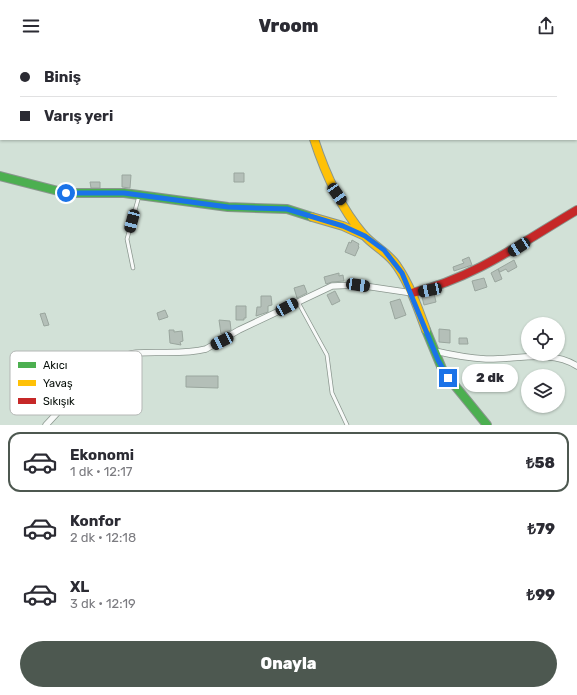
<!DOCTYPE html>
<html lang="tr">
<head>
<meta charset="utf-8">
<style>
	:root { --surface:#fff; --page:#f2f2f3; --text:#2b2b33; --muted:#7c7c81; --line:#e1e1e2; --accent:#4d5850 }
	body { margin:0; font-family:Rubik,sans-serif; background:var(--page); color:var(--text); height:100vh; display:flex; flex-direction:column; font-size:15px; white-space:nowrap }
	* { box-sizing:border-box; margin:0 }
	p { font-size:13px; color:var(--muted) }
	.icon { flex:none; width:22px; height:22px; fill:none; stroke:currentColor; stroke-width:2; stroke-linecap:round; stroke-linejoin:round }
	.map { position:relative; height:373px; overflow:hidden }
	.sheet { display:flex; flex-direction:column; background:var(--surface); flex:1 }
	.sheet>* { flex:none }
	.hud { position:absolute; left:0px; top:0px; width:577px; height:88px; box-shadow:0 1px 3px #0004; display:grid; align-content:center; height:88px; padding:0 20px; background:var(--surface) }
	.fabs { position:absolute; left:521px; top:265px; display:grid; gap:8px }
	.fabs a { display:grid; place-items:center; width:44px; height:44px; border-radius:50%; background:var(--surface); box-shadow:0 1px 3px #0004; font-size:20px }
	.end { position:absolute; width:18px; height:18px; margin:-9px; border:5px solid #1a73e8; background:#fff; box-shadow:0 0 0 2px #fff }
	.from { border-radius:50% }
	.bubble { position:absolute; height:28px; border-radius:14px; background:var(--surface); box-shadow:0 1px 3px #0004; font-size:13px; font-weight:800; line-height:28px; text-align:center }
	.car { position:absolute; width:12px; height:24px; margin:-12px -6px; border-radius:5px; box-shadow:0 0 3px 1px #0007; background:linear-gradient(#222 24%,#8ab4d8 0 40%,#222 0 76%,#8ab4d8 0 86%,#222 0) }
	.hud b { display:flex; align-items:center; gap:14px; height:38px; font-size:15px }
	.hud b+b { border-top:1px solid var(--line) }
	.hud i { width:10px; height:10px; background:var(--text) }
	ul { padding:7px 0 0; list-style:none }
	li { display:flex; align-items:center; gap:12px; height:60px; margin:0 8px 6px; padding:0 12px; border:2px solid transparent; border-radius:12px }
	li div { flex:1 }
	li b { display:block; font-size:15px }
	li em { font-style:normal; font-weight:800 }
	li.active { border-color:var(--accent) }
	li>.icon { width:36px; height:36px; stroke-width:1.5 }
	.cta { display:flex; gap:8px; margin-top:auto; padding:8px 20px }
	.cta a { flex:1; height:46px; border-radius:24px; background:var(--accent); color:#fff; font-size:16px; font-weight:800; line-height:46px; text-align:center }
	header { display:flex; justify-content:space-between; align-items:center; height:52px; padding:0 20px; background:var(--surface); font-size:18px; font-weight:800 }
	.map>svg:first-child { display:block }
	.building { fill:#b4bfb8; stroke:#9aa69e }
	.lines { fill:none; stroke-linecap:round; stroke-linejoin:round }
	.lane-casing { stroke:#8a968e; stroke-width:4.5 }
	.street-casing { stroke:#8a968e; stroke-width:7 }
	.fast-casing { stroke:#8a968e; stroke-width:10 }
	.slow-casing { stroke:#8a968e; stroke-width:10 }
	.jam-casing { stroke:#8a968e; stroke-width:10 }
	.path { stroke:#cacecb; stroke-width:1; stroke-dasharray:3 2; stroke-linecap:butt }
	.lane { stroke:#f8faf9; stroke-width:3 }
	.street { stroke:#f8faf9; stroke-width:5.5 }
	.fast { stroke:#4caf50; stroke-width:8 }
	.slow { stroke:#ffc107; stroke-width:8 }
	.jam { stroke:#c62828; stroke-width:8 }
	.route { stroke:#1a73e8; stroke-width:5 }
	.key { fill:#fff; stroke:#b4b7b5; stroke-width:1 }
	.key-label { font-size:11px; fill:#060e08 }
</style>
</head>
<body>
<header><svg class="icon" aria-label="menu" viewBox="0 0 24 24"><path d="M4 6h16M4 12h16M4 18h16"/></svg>Vroom<svg class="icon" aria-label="share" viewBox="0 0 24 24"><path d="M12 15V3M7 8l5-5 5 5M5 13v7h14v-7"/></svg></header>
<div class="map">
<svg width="577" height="373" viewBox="0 0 577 373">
	<rect width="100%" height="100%" fill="#d2e1d7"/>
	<path class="building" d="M 234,121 L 244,121 L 244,130 L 234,130 Z
		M 122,123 L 131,123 L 130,136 L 122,135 Z
		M 90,130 L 100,130 L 100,136 L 91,136 Z
		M 352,188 L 359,192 L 358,194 L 359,195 L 355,204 L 345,200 L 349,190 L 351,191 Z
		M 469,205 L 472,213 L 454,219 L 453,215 L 464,211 L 462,208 Z
		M 514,208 L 517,215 L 508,220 L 506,217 L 500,220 L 498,217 Z
		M 498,217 L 502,227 L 495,230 L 491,221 Z
		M 339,221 L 339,224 L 343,223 L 344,229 L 332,230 L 326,232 L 324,225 Z
		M 484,226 L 487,235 L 475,239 L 472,229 Z
		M 304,233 L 307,241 L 297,246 L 294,236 Z
		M 335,239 L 340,249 L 332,253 L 327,243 Z
		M 434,241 L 436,250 L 424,253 L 422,245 Z
		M 261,244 L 271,244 L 272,253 L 268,254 L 268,260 L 256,264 L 257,255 L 261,255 Z
		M 400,247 L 406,263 L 395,267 L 390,250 Z
		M 236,254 L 246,254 L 246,266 L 244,266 L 244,268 L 236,268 Z
		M 165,258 L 168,265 L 159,268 L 157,261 Z
		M 45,261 L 49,273 L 44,274 L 40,262 Z
		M 219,268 L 230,269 L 231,278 L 221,282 Z
		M 439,277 L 450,278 L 450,291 L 439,290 Z
		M 169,278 L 174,278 L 174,280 L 182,279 L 183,289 L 180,290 L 181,293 L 170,291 Z
		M 459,286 L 467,286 L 468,292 L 459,292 Z
		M 186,324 L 218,324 L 218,336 L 186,335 Z"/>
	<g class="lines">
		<defs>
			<path id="lane" d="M 133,216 L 127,187 L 139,144
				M 298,250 L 327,303 L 332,341 L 347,373"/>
			<path id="street" d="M 435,299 C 452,303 469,306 486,307 C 515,308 551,297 577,314
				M 46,373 C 67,351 105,304 136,301 C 159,299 183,303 206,297 L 239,278 L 332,234 L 358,233 L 412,241"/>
			<path id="fast" d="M 295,0 L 295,1
				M 0,124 L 66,141 L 124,141 L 228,155 L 287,157 L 312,165
				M 426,278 L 443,319 L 487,373"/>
			<path id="slow" d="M 314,87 C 325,121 340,155 363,182 C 373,194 388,200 397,214 C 410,233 418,256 426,278
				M 312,165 L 343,174 L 365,184"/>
			<path id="jam" d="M 412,241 C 476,225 521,191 577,158"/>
		</defs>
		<use href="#lane" class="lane-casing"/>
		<use href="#street" class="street-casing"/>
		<use href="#fast" class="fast-casing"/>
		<use href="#slow" class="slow-casing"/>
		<use href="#jam" class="jam-casing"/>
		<path class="path" d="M 506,1 L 507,0"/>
		<use href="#lane" class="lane"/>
		<use href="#street" class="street"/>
		<use href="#fast" class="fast"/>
		<use href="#slow" class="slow"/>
		<use href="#jam" class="jam"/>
	</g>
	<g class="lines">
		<path class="route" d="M 66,141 L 124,141 L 228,155 L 287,157 L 343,174 L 365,184 L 384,198 L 402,221 L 438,308 L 448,326"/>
	</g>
	<rect x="10" y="299" width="132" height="64" rx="6" class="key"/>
	<rect x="18" y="310" width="18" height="6" fill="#4caf50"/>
	<rect x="18" y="328" width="18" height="6" fill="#ffc107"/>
	<rect x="18" y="346" width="18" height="6" fill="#c62828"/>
	<g class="key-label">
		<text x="43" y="317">Akıcı</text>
		<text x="43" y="335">Yavaş</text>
		<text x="43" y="353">Sıkışık</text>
	</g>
</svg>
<div class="fabs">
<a><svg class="icon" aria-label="locate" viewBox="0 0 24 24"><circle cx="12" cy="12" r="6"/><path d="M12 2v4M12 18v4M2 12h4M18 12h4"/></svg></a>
<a><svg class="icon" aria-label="layers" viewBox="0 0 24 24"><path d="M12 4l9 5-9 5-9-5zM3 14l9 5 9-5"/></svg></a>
</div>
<i class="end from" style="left:66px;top:141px"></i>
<i class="end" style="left:448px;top:326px"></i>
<div class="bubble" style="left:462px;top:312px;width:56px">2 dk</div>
<i class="car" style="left:337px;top:142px;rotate:145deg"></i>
<i class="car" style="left:132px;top:169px;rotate:195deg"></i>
<i class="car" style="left:519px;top:195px;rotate:237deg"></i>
<i class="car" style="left:358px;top:233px;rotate:98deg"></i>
<i class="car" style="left:430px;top:238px;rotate:258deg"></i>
<i class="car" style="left:287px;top:255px;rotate:62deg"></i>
<i class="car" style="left:222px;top:289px;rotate:243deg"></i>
<div class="hud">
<b><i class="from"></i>Biniş</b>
<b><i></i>Varış yeri</b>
</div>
</div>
<section class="sheet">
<ul>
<li class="active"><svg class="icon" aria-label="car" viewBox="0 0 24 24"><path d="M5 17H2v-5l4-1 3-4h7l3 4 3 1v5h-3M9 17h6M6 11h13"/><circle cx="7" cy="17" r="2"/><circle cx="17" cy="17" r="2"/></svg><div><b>Ekonomi</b><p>1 dk · 12:17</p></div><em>₺58</em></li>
<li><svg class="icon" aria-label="car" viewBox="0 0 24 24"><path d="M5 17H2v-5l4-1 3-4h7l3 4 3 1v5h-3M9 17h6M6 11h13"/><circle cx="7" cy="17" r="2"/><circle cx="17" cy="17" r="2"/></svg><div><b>Konfor</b><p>2 dk · 12:18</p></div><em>₺79</em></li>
<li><svg class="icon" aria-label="car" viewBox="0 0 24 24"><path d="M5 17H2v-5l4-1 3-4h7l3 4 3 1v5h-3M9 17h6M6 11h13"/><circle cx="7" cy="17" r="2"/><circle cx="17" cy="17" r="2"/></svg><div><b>XL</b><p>3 dk · 12:19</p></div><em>₺99</em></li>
</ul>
<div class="cta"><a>Onayla</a></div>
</section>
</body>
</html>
